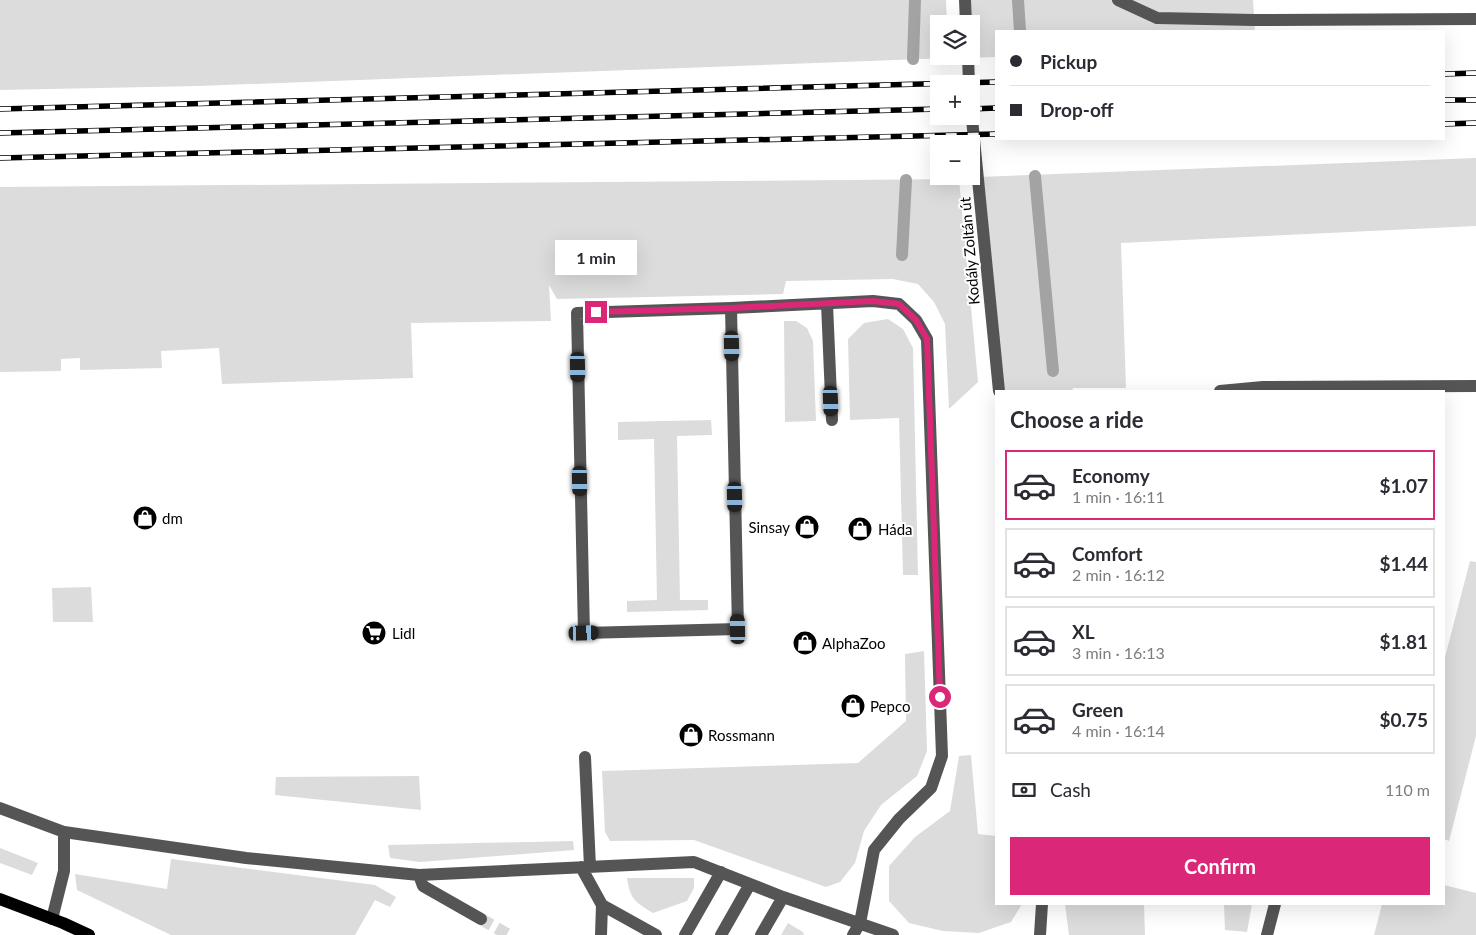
<!DOCTYPE html>
<html lang="en">
<head>
<meta charset="utf-8">
<style>
	:root { --surface:#fff; --page:#f2f2f3; --text:#2b2b33; --muted:#7c7c81; --line:#e1e1e2; --accent:#db2777 }
	body { margin:0; font-family:Lato,sans-serif; background:var(--page); color:var(--text); height:100vh; display:flex; flex-direction:column; font-size:19px; white-space:nowrap }
	* { box-sizing:border-box; margin:0 }
	p { font-size:16px; color:var(--muted) }
	.icon { flex:none; width:28px; height:28px; fill:none; stroke:currentColor; stroke-width:2; stroke-linecap:round; stroke-linejoin:round }
	.map { position:relative; flex:1; overflow:hidden }
	.details { position:absolute; left:995px; top:390px; width:450px; height:515px; display:flex; flex-direction:column; background:var(--surface); border-radius:0px; box-shadow:0 5px 20px #0002 }
	.details>* { flex:none }
	.hud { position:absolute; left:995px; top:30px; width:450px; height:110px; border-radius:0px; box-shadow:0 5px 20px #0002; display:grid; align-content:center; height:110px; padding:0 15px; background:var(--surface) }
	.controls { position:absolute; left:930px; top:15px; display:grid; gap:10px }
	.controls a { display:grid; place-items:center; width:50px; height:50px; border-radius:0px; background:var(--surface); box-shadow:0 5px 20px #0002; font-size:25px }
	.end { position:absolute; width:22px; height:22px; margin:-11px; border:6px solid #db2777; background:#fff; box-shadow:0 0 0 2px #fff }
	.from { border-radius:50% }
	.bubble { position:absolute; height:35px; border-radius:0px; background:var(--surface); box-shadow:0 5px 20px #0002; font-size:16px; font-weight:700; line-height:35px; text-align:center }
	.car { position:absolute; width:15px; height:30px; margin:-15px -8px; border-radius:6px; box-shadow:0 0 4px 1px #0007; background:linear-gradient(#222 24%,#8ab4d8 0 40%,#222 0 76%,#8ab4d8 0 86%,#222 0) }
	.hud b { display:flex; align-items:center; gap:18px; height:48px; font-size:19px }
	.hud b+b { border-top:1px solid var(--line) }
	.hud i { width:12px; height:12px; background:var(--text) }
	ul { padding:0; list-style:none }
	li { display:flex; align-items:center; gap:15px; height:70px; margin:0 10px 8px; padding:0 5px; border:2px solid var(--line); border-radius:0px }
	li div { flex:1 }
	li b { display:block; font-size:19px }
	li em { font-style:normal; font-weight:700 }
	li.current { border-color:var(--accent) }
	li>.icon { width:45px; height:45px; stroke-width:1.5 }
	h2 { padding:0 15px; font-size:22px; line-height:60px }
	.pay { display:flex; align-items:center; gap:12px; height:55px; padding:0 15px; font-size:19px }
	.pay p { margin-inline-start:auto }
	.button { display:flex; gap:10px; margin-top:auto; padding:10px 15px }
	.button a { flex:1; height:58px; border-radius:0px; background:var(--accent); color:#fff; font-size:20px; font-weight:700; line-height:58px; text-align:center }
	.map>svg:first-child { display:block }
	.green { fill:#dcdcdc }
	.lines { fill:none; stroke-linecap:round; stroke-linejoin:round }
	.stream { stroke:#a3a3a3; stroke-width:12 }
	.minor-tunnel { stroke:#d9d9d9; stroke-width:12; stroke-dasharray:12 6; stroke-linecap:butt }
	.minor { stroke:#555; stroke-width:12 }
	.major { stroke:#000; stroke-width:12 }
	.rail-casing { stroke:#000; stroke-width:5.5 }
	.rail { stroke:#fff; stroke-width:4; stroke-dasharray:11; stroke-linecap:butt }
	.route { stroke:#db2777; stroke-width:6 }
	.labels { text-anchor:middle; dominant-baseline:central; stroke-width:4; stroke-linejoin:round; paint-order:stroke }
	.street-label { font-size:15px; fill:#000; stroke:#fff }
	.poi-label { font-size:15px; fill:#000; stroke:#fff; text-anchor:start }
</style>
</head>
<body>
<div class="map">
<svg width="1476" height="935" viewBox="0 0 1476 935">
	<rect width="100%" height="100%" fill="#fff"/>
	<path class="green" d="M 0,0 L 946,0 L 947,24 L 939,24 L 939,56 L 948,56 L 949,58 L 198,86 L 0,90 Z
		M 965,0 L 1253,0 L 1255,31 L 996,31 L 996,57 L 968,58 L 971,56 L 971,24 Z
		M 1476,158 L 1476,226 L 1121,243 L 1126,388 L 1073,388 L 1072,391 L 1004,391 L 979,177 Z
		M 959,179 L 978,382 L 949,409 L 945,324 L 934,302 L 918,284 L 893,279 L 786,281 L 783,294 L 557,299 L 549,285 L 551,321 L 411,323 L 413,378 L 222,384 L 219,348 L 161,351 L 162,368 L 80,370 L 80,358 L 61,359 L 61,371 L 0,372 L 0,187 Z
		M 888,319 L 903,329 L 913,348 L 918,575 L 903,575 L 899,418 L 850,420 L 848,339 L 864,323 Z
		M 784,321 L 796,321 L 807,328 L 813,341 L 816,421 L 785,422 Z
		M 711,420 L 712,435 L 677,436 L 680,600 L 708,600 L 708,610 L 627,612 L 627,601 L 657,600 L 654,439 L 618,440 L 618,422 Z
		M 1470,561 L 1476,562 L 1476,736 L 1449,841 L 1444,839 L 1444,661 Z
		M 91,587 L 93,622 L 53,622 L 52,588 Z
		M 924,651 L 927,751 L 917,776 L 881,805 L 864,831 L 855,863 L 840,882 L 826,887 L 694,840 L 610,841 L 605,832 L 602,771 L 858,763 L 906,721 L 905,654 Z
		M 971,755 L 978,834 L 996,836 L 996,904 L 1022,904 L 1011,922 L 979,933 L 943,931 L 909,923 L 889,901 L 889,866 L 915,837 L 950,811 L 959,756 Z
		M 419,776 L 421,810 L 275,795 L 276,777 Z
		M 573,841 L 574,850 L 420,862 L 390,858 L 388,845 Z
		M 0,848 L 38,863 L 32,875 L 0,863 Z
		M 171,859 L 375,885 L 396,897 L 390,907 L 375,900 L 355,935 L 171,935 L 77,890 L 75,874 L 167,889 Z
		M 627,878 L 694,878 L 694,888 L 687,901 L 653,913 C 635,902 630,899 627,878 Z
		M 1444,885 L 1476,893 L 1476,935 L 1374,935 L 1382,904 L 1444,904 Z
		M 1065,904 L 1144,904 L 1145,935 L 1069,935 Z
		M 1224,904 L 1252,904 L 1247,932 L 1225,930 Z
		M 788,923 L 803,932 L 804,935 L 781,935 Z"/>
	<g class="lines">
		<path class="stream" d="M 1018,0 L 1020,31
			M 913,59 L 915,0
			M 1035,176 L 1053,371
			M 902,255 L 906,180"/>
		<path class="minor-tunnel" d="M 481,919 L 509,935"/>
		<path class="minor" d="M 965,0 L 966,24
			M 1118,0 L 1157,18 L 1254,20 L 1476,19
			M 968,56 L 969,84
			M 971,109 L 999,391
			M 827,304 L 832,420
			M 731,308 L 738,629 L 584,633 L 577,313 L 731,308 L 873,301 L 899,304 L 916,320 L 927,339 L 942,756 L 931,788 L 899,819 L 874,850 L 860,923 L 853,935
			M 1220,391 L 1263,387 L 1476,386
			M 585,757 L 590,867
			M 0,808 L 64,832
			M 581,867 L 602,905 L 656,935
			M 419,875 L 423,886 L 481,919
			M 52,919 L 64,871 L 64,832 L 246,858 L 419,875 L 694,862 L 783,897 L 893,935
			M 601,935 L 602,905
			M 685,935 L 721,872
			M 721,935 L 750,884
			M 761,935 L 783,897
			M 1040,935 L 1042,904
			M 1267,935 L 1275,904"/>
		<path class="major" d="M 0,899 L 63,923 L 89,935"/>
		<defs>
			<path id="rail" d="M 1444,74 L 1476,73
				M 1444,100 L 1476,100
				M 0,109 L 996,82
				M 971,109 L 996,108
				M 1444,124 L 1476,123
				M 0,133 L 939,109
				M 0,158 L 996,134"/>
		</defs>
		<use href="#rail" class="rail-casing"/>
		<use href="#rail" class="rail"/>
	</g>
	<g class="lines">
		<path class="route" d="M 596,312 L 731,308 L 873,301 L 899,304 L 916,320 L 927,339 L 940,697"/>
	</g>
	<defs>
		<symbol id="shop-disc" viewBox="-11 -11 22 22"><circle r="9.5" fill="#000" stroke="#fff"/><path d="M-5-2.5h2.3a2.7 3.5 0 0 1 5.4 0H5L5.5 6h-11ZM-1.5-2.5h3a1.5 2.3 0 0 0-3 0Z" fill="#fff"/></symbol>
		<symbol id="supermarket-disc" viewBox="-11 -11 22 22"><circle r="9.5" fill="#000" stroke="#fff"/><path d="M-6-5.5h2.5l.6 2H6L4.5 2H-2.5L-4.4-4H-6ZM-1.5 3.2a1.3 1.3 0 1 0 .1 0ZM3 3.2a1.3 1.3 0 1 0 .1 0Z" fill="#fff"/></symbol>
	</defs>
	<g fill-rule="evenodd">
		<use href="#shop-disc" x="131" y="504" width="28" height="28"/>
		<use href="#shop-disc" x="793" y="513" width="28" height="28"/>
		<use href="#shop-disc" x="846" y="515" width="28" height="28"/>
		<use href="#supermarket-disc" x="360" y="619" width="28" height="28"/>
		<use href="#shop-disc" x="791" y="629" width="28" height="28"/>
		<use href="#shop-disc" x="839" y="692" width="28" height="28"/>
		<use href="#shop-disc" x="677" y="721" width="28" height="28"/>
	</g>
	<g class="labels">
		<g class="street-label">
			<text transform="translate(969 251) rotate(-95)">Kodály Zoltán út</text>
		</g>
		<g class="poi-label">
			<text x="162" y="518">dm</text>
			<text x="790" y="527" text-anchor="end">Sinsay</text>
			<text x="878" y="529">Háda</text>
			<text x="392" y="633">Lidl</text>
			<text x="822" y="643">AlphaZoo</text>
			<text x="870" y="706">Pepco</text>
			<text x="708" y="735">Rossmann</text>
		</g>
	</g>
</svg>
<div class="controls">
<a><svg class="icon" aria-label="layers" viewBox="0 0 24 24"><path d="M12 4l9 5-9 5-9-5zM3 14l9 5 9-5"/></svg></a>
<a>+</a>
<a>−</a>
</div>
<i class="end from" style="left:940px;top:697px"></i>
<i class="end" style="left:596px;top:312px"></i>
<div class="bubble" style="left:555px;top:240px;width:82px">1 min</div>
<i class="car" style="left:732px;top:346px;rotate:179deg"></i>
<i class="car" style="left:578px;top:367px;rotate:179deg"></i>
<i class="car" style="left:831px;top:401px;rotate:178deg"></i>
<i class="car" style="left:580px;top:481px;rotate:179deg"></i>
<i class="car" style="left:735px;top:497px;rotate:179deg"></i>
<i class="car" style="left:738px;top:629px;rotate:359deg"></i>
<i class="car" style="left:584px;top:633px;rotate:88deg"></i>
<div class="hud">
<b><i class="from"></i>Pickup</b>
<b><i></i>Drop-off</b>
</div>
<section class="details">
<h2>Choose a ride</h2>
<ul>
<li class="current"><svg class="icon" aria-label="car" viewBox="0 0 24 24"><path d="M5 17H2v-5l4-1 3-4h7l3 4 3 1v5h-3M9 17h6M6 11h13"/><circle cx="7" cy="17" r="2"/><circle cx="17" cy="17" r="2"/></svg><div><b>Economy</b><p>1 min · 16:11</p></div><em>$1.07</em></li>
<li><svg class="icon" aria-label="car" viewBox="0 0 24 24"><path d="M5 17H2v-5l4-1 3-4h7l3 4 3 1v5h-3M9 17h6M6 11h13"/><circle cx="7" cy="17" r="2"/><circle cx="17" cy="17" r="2"/></svg><div><b>Comfort</b><p>2 min · 16:12</p></div><em>$1.44</em></li>
<li><svg class="icon" aria-label="car" viewBox="0 0 24 24"><path d="M5 17H2v-5l4-1 3-4h7l3 4 3 1v5h-3M9 17h6M6 11h13"/><circle cx="7" cy="17" r="2"/><circle cx="17" cy="17" r="2"/></svg><div><b>XL</b><p>3 min · 16:13</p></div><em>$1.81</em></li>
<li><svg class="icon" aria-label="car" viewBox="0 0 24 24"><path d="M5 17H2v-5l4-1 3-4h7l3 4 3 1v5h-3M9 17h6M6 11h13"/><circle cx="7" cy="17" r="2"/><circle cx="17" cy="17" r="2"/></svg><div><b>Green</b><p>4 min · 16:14</p></div><em>$0.75</em></li>
</ul>
<div class="pay"><svg class="icon" aria-label="cash" viewBox="0 0 24 24"><path d="M3 7h18v10H3z"/><circle cx="12" cy="12" r="2"/></svg>Cash<p>110 m</p></div>
<div class="button"><a>Confirm</a></div>
</section>
</div>
</body>
</html>
